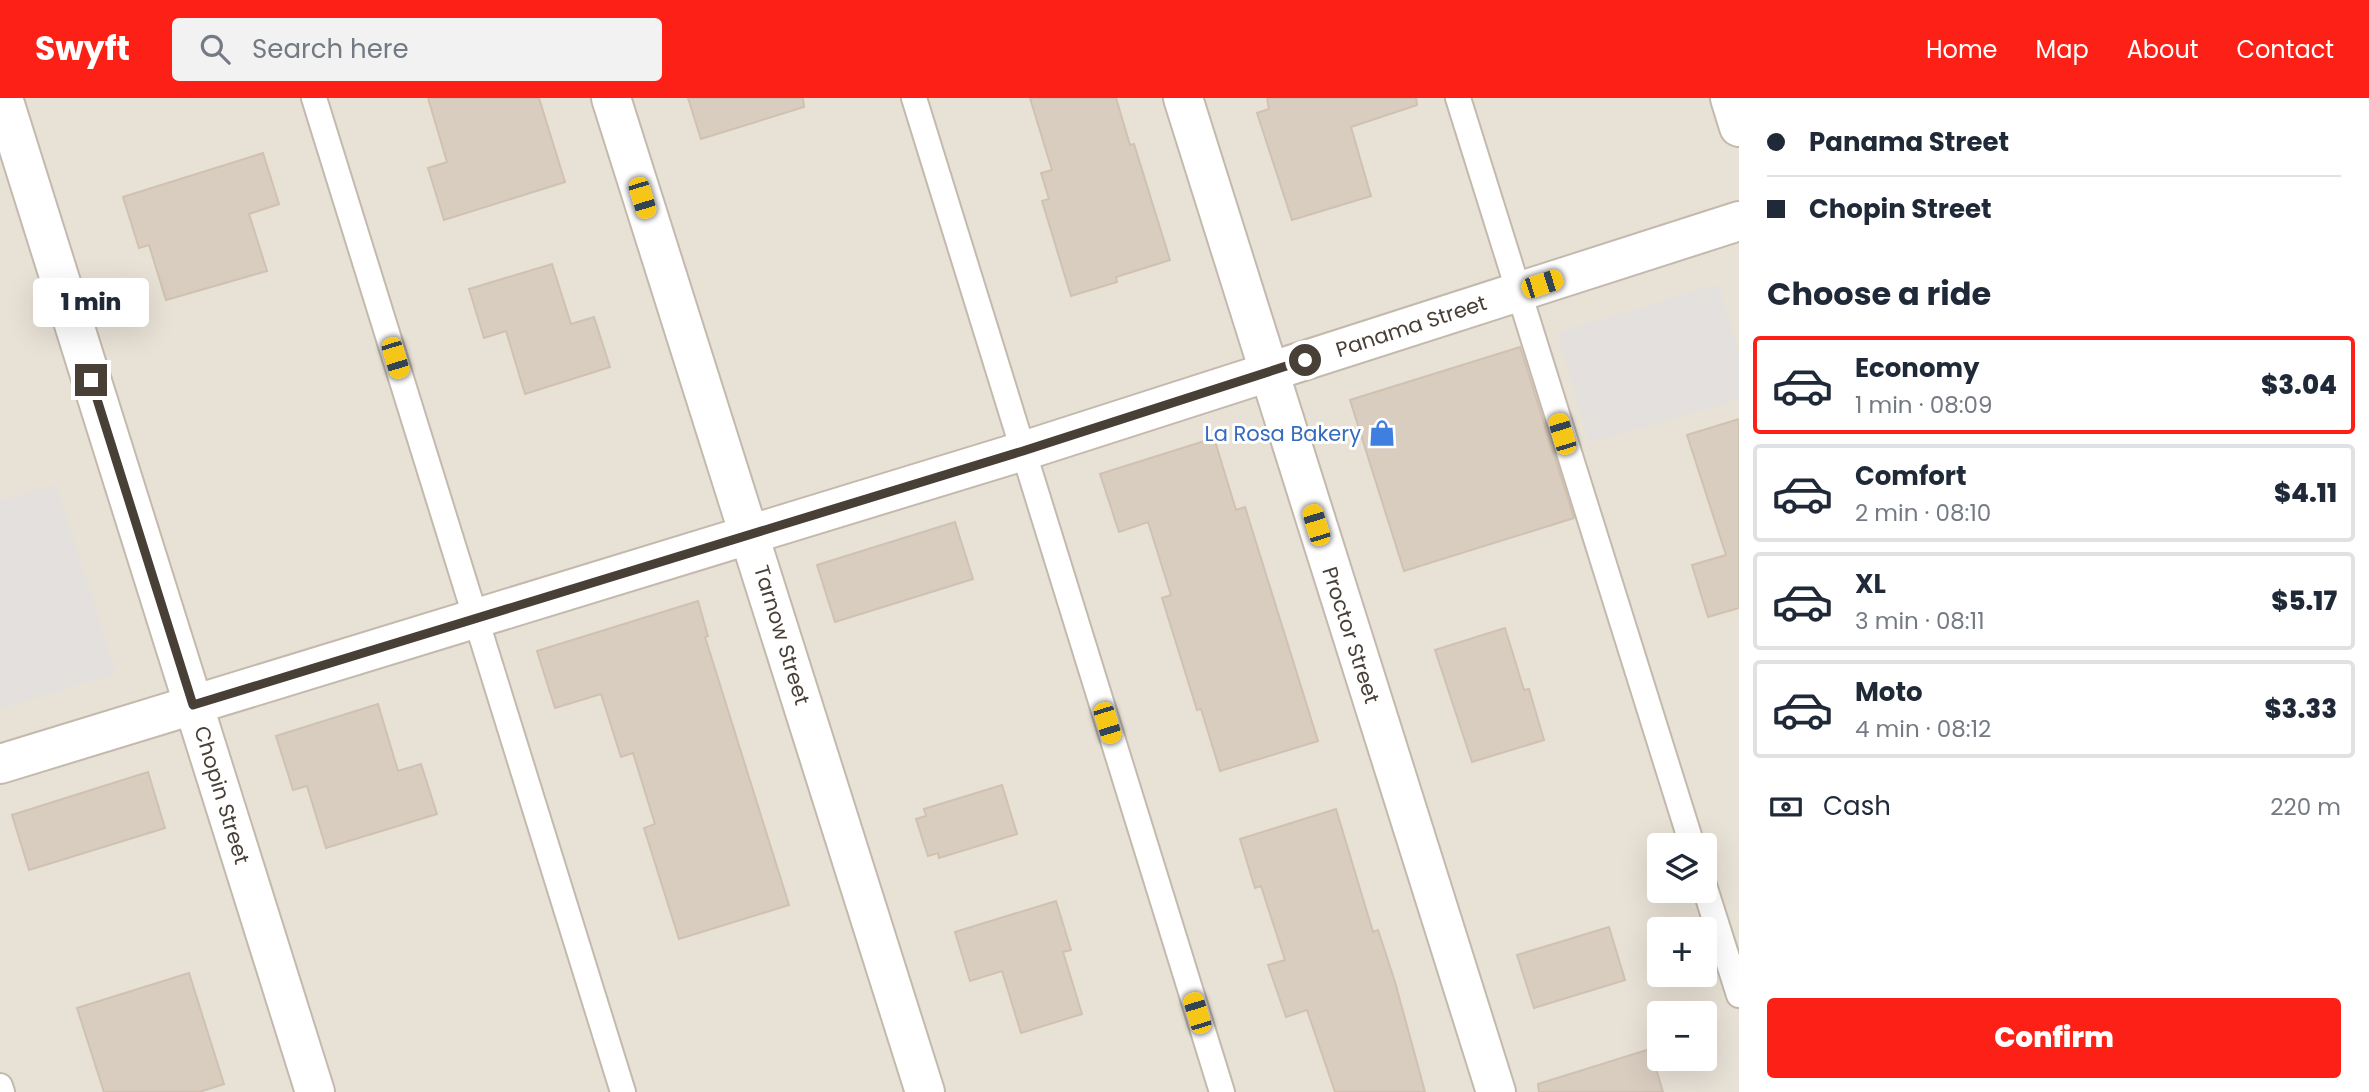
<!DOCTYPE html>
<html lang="en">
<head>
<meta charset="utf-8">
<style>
	:root { --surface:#fff; --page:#f2f2f3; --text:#1f2937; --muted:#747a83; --line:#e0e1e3; --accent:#fd2016 }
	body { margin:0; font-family:Poppins,sans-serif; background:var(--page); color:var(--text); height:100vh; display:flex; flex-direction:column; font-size:26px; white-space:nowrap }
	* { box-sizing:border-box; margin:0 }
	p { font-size:23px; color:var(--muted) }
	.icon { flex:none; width:38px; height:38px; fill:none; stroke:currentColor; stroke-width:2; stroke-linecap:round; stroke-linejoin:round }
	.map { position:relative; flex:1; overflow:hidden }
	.details { display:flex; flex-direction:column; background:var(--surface); width:630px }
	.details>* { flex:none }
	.hud { display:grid; align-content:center; height:154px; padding:0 28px; background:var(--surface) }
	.fabs { position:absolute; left:1647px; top:735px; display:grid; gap:14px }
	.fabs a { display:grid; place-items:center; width:70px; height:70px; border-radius:7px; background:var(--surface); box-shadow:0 7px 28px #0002; font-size:35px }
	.end { position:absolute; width:32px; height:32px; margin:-16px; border:9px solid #483f37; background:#fff; box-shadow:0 0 0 4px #fff }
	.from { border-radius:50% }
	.bubble { position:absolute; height:49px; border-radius:7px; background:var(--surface); box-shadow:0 7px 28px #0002; font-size:23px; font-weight:800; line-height:49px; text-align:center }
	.car { position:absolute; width:21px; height:42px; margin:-21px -10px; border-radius:9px; box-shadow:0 0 5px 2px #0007; background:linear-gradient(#f5c518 24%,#345 0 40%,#f5c518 0 76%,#345 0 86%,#f5c518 0) }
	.hud b { display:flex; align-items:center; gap:24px; height:66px; font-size:26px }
	.hud b+b { border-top:2px solid var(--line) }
	.hud i { width:18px; height:18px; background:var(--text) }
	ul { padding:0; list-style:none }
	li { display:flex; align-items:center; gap:21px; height:98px; margin:0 14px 10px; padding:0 14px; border:4px solid var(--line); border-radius:7px }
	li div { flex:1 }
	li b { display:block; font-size:26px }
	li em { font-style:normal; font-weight:800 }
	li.on { border-color:var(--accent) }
	li>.icon { width:63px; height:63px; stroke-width:1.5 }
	h2 { padding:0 28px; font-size:32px; line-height:84px }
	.pay { display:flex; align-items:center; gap:18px; height:77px; padding:0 28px; font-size:26px }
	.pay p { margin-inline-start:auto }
	.button { display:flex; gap:14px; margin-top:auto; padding:14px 28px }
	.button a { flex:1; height:80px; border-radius:7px; background:var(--accent); color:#fff; font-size:28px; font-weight:800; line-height:80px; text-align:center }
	header { display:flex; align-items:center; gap:42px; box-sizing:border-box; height:98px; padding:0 35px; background:var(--accent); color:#fff }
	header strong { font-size:33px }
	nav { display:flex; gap:38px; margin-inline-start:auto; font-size:24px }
	.search { width:490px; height:63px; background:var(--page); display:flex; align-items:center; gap:18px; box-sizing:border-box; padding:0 24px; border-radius:7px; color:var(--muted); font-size:26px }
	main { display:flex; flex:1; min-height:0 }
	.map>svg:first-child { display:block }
	.residential { fill:#e8e1d6; fill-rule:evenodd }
	.parking { fill:#e3e0dd }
	.building { fill:#d9cdc0; stroke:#d1c1b0; stroke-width:2 }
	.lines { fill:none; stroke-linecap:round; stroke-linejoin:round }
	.lane-casing { stroke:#c3b9ad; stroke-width:28 }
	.street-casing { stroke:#c3b9ad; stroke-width:42 }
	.lane { stroke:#fff; stroke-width:24 }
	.street { stroke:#fff; stroke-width:38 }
	.route { stroke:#483f37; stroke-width:9 }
	.labels { text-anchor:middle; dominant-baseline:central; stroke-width:6; stroke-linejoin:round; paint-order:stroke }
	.street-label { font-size:21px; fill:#483f37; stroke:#fff }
	.shop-label { font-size:21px; fill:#366cbe; stroke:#fff; text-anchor:end }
</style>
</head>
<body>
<header>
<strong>Swyft</strong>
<div class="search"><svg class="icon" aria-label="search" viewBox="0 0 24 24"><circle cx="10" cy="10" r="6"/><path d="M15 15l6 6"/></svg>Search here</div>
<nav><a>Home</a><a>Map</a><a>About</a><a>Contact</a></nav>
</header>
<main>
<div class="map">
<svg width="1739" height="994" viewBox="0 0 1739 994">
	<rect width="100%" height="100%" fill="#f4efe8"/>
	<path class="residential" d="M 0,0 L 1739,0 L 1739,994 L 0,994 ZM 1659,747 L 1704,747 L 1704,793 L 1659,793 ZM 1659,831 L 1704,831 L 1704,877 L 1659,877 ZM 1659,915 L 1704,915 L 1704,961 L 1659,961 Z"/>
	<path class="parking" d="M 1718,186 L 1739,255 L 1739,301 L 1590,345 L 1557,235 Z
		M 56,386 L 116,575 L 0,611 L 0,403 Z"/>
	<path class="building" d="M 428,0 L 539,0 L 565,84 L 444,122 L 428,70 L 447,64 Z
		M 688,0 L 803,0 L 804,9 L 701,41 Z
		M 1030,0 L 1116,0 L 1130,47 L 1134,46 L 1170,162 L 1116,179 L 1117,184 L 1071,198 L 1042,103 L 1049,101 L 1041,75 L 1052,72 Z
		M 1267,0 L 1416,0 L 1417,7 L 1351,29 L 1371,98 L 1292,122 L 1257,15 L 1269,11 Z
		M 263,55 L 279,106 L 249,116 L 267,173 L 166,202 L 149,147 L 139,150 L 123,99 Z
		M 552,166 L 571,226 L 594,219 L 610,269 L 525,296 L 506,233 L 484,240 L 469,191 Z
		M 1520,249 L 1574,420 L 1404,473 L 1350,302 Z
		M 1739,321 L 1739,510 L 1708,519 L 1692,467 L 1726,457 L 1687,337 Z
		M 1214,340 L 1236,412 L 1245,409 L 1318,643 L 1220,673 L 1201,611 L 1197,612 L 1162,500 L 1171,497 L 1148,424 L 1119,434 L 1100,376 Z
		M 955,424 L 973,481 L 835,524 L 817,467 Z
		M 698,503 L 708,538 L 705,539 L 789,807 L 679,841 L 644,730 L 655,726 L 633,655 L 621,659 L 601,596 L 555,610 L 537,553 Z
		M 1505,530 L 1524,592 L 1529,591 L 1544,642 L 1472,664 L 1435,552 Z
		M 378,606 L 398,673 L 421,666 L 437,716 L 326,750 L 307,688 L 293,692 L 276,638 Z
		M 148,674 L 165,730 L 29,772 L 12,717 Z
		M 1002,687 L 1017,736 L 939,760 L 938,755 L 928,758 L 916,721 L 926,718 L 924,711 Z
		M 1336,711 L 1373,834 L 1378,832 L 1395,884 L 1425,994 L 1335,994 L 1307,912 L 1286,919 L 1268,867 L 1285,862 L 1261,788 L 1255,790 L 1240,741 Z
		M 1056,803 L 1071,852 L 1063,854 L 1082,916 L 1021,935 L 1002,873 L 970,883 L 955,834 Z
		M 1609,829 L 1625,882 L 1534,910 L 1517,857 Z
		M 189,875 L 224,986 L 199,994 L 104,994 L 77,910 Z
		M 1650,951 L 1663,994 L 1539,994 L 1538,986 Z"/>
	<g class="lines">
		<defs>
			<path id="lane" d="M 314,0 L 623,994
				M 914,0 L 1222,994
				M 1458,0 L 1692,747
				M 1704,787 L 1739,897
				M 0,988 L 2,994"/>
			<path id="street" d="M 3,0 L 315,994
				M 611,0 L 925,994
				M 1183,0 L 1496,994
				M 1730,0 L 1739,29
				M 0,666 L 1023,353 L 1739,123"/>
		</defs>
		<use href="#lane" class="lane-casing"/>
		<use href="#street" class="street-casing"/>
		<use href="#lane" class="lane"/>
		<use href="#street" class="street"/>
	</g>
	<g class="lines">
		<path class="route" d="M 91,282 L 193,607 L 1023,353 L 1305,262"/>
	</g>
	<defs>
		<symbol id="shop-bare" viewBox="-9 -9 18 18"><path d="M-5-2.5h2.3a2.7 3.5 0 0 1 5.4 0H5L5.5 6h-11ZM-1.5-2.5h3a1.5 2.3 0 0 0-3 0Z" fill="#3f7fe0" stroke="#fff" stroke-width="2.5" paint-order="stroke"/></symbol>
	</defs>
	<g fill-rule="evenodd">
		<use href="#shop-bare" x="1363" y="316" width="38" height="38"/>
	</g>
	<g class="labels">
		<g class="street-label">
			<text transform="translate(1411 228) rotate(-18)">Panama Street</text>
			<text transform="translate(782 537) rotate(73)">Tarnow Street</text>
			<text transform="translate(1351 537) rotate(72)">Proctor Street</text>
			<text transform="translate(222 697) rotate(73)">Chopin Street</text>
		</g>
		<g class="shop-label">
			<text x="1361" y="335">La Rosa Bakery</text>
		</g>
	</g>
</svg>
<div class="fabs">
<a><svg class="icon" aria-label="layers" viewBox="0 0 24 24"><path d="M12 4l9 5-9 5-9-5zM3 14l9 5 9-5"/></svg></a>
<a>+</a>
<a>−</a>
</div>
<i class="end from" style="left:1305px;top:262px"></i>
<i class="end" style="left:91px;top:282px"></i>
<div class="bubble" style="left:33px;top:180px;width:116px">1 min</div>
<i class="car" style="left:642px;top:100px;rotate:163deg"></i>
<i class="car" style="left:1542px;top:186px;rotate:72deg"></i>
<i class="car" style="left:395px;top:260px;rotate:163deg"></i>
<i class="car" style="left:1562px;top:336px;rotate:343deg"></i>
<i class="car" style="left:1316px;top:427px;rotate:343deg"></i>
<i class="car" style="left:1107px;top:625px;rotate:163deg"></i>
<i class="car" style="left:1197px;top:915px;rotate:343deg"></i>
</div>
<section class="details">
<div class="hud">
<b><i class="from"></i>Panama Street</b>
<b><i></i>Chopin Street</b>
</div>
<h2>Choose a ride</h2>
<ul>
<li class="on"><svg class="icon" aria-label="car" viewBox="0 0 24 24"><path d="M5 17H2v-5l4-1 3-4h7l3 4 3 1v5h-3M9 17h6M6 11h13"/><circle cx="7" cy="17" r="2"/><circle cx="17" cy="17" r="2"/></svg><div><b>Economy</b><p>1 min · 08:09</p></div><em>$3.04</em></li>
<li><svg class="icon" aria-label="car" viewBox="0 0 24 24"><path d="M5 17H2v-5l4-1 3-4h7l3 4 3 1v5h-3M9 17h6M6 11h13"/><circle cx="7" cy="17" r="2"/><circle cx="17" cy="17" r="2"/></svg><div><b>Comfort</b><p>2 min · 08:10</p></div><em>$4.11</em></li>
<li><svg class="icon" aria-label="car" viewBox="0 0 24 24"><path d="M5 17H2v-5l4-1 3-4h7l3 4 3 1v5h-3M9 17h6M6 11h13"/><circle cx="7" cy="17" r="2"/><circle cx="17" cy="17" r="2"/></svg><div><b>XL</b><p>3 min · 08:11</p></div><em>$5.17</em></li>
<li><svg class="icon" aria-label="car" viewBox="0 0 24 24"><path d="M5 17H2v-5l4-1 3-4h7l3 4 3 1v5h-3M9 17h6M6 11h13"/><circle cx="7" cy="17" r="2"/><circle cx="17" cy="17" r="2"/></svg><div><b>Moto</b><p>4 min · 08:12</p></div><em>$3.33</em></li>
</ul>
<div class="pay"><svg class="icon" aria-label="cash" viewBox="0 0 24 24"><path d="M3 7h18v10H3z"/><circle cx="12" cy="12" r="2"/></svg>Cash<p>220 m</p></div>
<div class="button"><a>Confirm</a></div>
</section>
</main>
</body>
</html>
